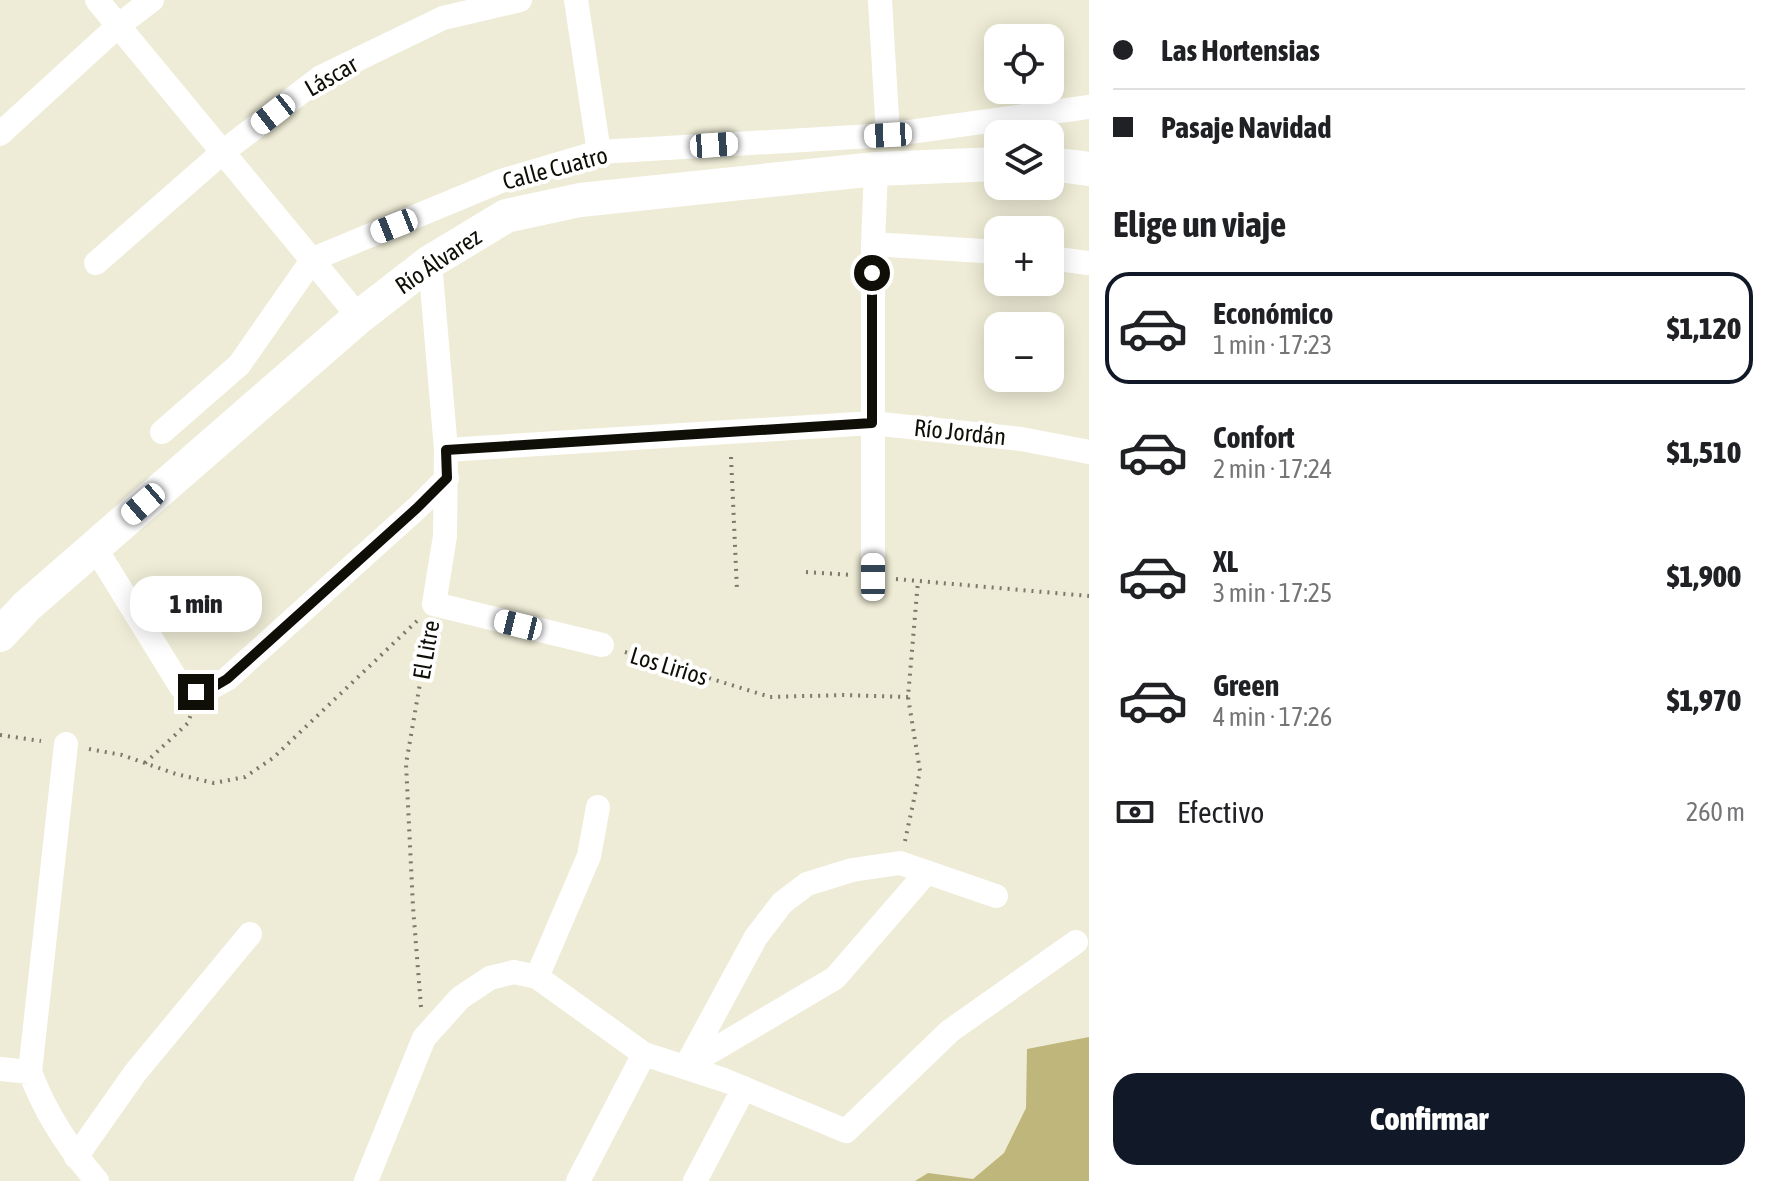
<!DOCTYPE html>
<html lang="es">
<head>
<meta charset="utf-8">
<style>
	:root { --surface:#fff; --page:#f6f6f6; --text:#202124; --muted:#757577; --line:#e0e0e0; --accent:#111827 }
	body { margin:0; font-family:"Asap Condensed",sans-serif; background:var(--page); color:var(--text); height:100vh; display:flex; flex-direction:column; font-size:30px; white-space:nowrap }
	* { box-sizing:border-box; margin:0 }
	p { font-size:26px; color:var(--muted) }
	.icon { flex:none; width:44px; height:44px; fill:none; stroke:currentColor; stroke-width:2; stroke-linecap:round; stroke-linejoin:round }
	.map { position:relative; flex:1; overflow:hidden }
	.sheet { display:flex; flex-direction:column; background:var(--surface); width:680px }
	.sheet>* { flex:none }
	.banner { display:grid; align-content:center; height:176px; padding:0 24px; background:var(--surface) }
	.fabs { position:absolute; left:984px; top:24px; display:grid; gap:16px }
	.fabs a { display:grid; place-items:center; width:80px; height:80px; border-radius:16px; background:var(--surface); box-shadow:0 4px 20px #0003; font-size:40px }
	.end { position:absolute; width:36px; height:36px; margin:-18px; border:10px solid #0f0e07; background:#fff; box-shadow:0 0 0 4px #fff }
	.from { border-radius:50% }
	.bubble { position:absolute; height:56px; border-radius:24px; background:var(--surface); box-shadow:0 4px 20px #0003; font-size:26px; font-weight:800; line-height:56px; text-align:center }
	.car { position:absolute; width:24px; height:48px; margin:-24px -12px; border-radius:10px; box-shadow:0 0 6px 2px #0007; background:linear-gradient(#fff 24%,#345 0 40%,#fff 0 76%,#345 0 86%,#fff 0) }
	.banner b { display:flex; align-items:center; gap:28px; height:76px; font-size:30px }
	.banner b+b { border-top:2px solid var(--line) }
	.banner i { width:20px; height:20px; background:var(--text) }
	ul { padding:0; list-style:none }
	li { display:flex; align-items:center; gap:24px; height:112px; margin:0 16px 12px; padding:0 8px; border:4px solid transparent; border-radius:24px }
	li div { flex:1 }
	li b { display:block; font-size:30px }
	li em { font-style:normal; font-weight:800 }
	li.selected { border-color:var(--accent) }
	li>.icon { width:72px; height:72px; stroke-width:1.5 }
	h2 { padding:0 24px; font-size:36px; line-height:96px }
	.pay { display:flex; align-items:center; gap:20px; height:88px; padding:0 24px; font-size:30px }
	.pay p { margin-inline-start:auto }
	.cta { display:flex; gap:16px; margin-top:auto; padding:16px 24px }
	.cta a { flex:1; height:92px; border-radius:24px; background:var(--accent); color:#fff; font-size:32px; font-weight:800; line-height:92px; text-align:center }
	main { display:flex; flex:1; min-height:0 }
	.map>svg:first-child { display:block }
	.forest { fill:#beb67b }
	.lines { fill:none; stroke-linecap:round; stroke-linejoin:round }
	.path { stroke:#7a796a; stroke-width:4; stroke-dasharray:2 6; stroke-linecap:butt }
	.street { stroke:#fff; stroke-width:24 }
	.secondary { stroke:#fff; stroke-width:34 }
	.route { stroke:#0f0e07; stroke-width:10 }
	.labels { text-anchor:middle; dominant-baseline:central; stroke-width:8; stroke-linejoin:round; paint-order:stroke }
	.street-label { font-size:24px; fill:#0f0e07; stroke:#fff }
</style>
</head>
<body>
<main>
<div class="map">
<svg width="1089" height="1181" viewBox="0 0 1089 1181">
	<rect width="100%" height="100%" fill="#eeecd6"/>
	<path class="forest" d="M 1089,1037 L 1089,1181 L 915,1181 L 928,1173 L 973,1179 L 1004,1153 L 1026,1108 L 1027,1049 Z"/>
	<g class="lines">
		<path class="path" d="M 731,457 L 737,590
			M 806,572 L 852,575
			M 896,579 L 1089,596
			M 625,652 L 770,697 L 843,695 L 908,697
			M 0,735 L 41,741
			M 89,749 L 122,755 L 176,774 L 214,783 L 245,777 L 273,758 L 418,620
			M 145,763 L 188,723 L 191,714
			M 905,841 L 920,771 L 908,697 L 918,581
			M 421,1007 L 413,907 L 406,764 L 430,626"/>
		<path class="street" d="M 97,0 L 359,317
			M 576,0 L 599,152
			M 880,0 L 888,135
			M 0,134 L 119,25 L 152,0
			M 873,244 L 998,252
			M 1050,258 L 1089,263
			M 430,262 L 446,450 L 445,536 L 434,604 L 602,645
			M 96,263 L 224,151 L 321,77 L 443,18 L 520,0
			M 162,432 L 239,365 L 313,259 L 501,181 L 599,152 L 888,135 L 1089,107
			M 446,450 L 872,423 L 1021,439 L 1089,452
			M 94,546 L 181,687 C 200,694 210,689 227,679 L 417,508 L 447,478
			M 873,577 L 873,244 L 876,169
			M 66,744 L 30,1072 C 45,1112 69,1149 97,1181
			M 537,977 L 589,856 L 598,807
			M 688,1065 L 835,978 L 927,872
			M 686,1066 L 756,937 L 782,903 L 807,884 L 852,870 L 900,863 L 996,896
			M 0,1069 L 30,1072
			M 76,1157 L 135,1073 L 250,934
			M 366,1181 L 424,1038 L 460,998 L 490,978 L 514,972 L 537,977 L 644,1054 L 724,1080 L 846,1131 L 950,1031 L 1076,942
			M 578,1181 L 644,1054
			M 695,1181 L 744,1088"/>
		<path class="secondary" d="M 1050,164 L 1089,169
			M 0,635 L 27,606 L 359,317 L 430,262 L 506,216 L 580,200 L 876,169 L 998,164"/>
	</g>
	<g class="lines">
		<path class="route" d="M 196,692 L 210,689 L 227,679 L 417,508 L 447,478 L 446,450 L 872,423 L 872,273"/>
	</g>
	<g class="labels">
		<g class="street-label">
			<text transform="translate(331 76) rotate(-30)">Láscar</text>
			<text transform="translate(555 168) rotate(-15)">Calle Cuatro</text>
			<text transform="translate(438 261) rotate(-34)">Río Álvarez</text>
			<text transform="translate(960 432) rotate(6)">Río Jordán</text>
			<text transform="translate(426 650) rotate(-80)">El Litre</text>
			<text transform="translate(669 666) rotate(17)">Los Lirios</text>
		</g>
	</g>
</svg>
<div class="fabs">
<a><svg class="icon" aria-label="locate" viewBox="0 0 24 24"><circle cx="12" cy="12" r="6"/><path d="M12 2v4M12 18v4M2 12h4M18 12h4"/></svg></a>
<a><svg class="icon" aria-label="layers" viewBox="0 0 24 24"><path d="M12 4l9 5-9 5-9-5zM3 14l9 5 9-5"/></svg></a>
<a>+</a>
<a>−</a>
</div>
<i class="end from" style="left:872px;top:273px"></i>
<i class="end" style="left:196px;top:692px"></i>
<div class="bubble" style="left:130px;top:576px;width:132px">1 min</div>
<i class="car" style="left:273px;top:114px;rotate:232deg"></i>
<i class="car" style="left:888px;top:135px;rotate:267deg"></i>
<i class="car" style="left:714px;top:145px;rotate:86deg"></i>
<i class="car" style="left:394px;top:226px;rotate:248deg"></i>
<i class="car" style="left:143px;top:504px;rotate:229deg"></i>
<i class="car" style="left:873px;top:577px;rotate:0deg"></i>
<i class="car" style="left:518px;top:625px;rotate:284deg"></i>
</div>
<section class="sheet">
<div class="banner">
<b><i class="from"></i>Las Hortensias</b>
<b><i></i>Pasaje Navidad</b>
</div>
<h2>Elige un viaje</h2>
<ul>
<li class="selected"><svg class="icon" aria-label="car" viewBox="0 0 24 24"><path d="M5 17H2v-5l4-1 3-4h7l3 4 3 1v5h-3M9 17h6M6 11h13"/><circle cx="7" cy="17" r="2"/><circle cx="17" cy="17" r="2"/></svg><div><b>Económico</b><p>1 min · 17:23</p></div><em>$1,120</em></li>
<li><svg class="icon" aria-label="car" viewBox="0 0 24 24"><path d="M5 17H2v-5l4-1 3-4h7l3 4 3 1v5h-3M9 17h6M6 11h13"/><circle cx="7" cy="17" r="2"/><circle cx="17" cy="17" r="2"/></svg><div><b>Confort</b><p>2 min · 17:24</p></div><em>$1,510</em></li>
<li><svg class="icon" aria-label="car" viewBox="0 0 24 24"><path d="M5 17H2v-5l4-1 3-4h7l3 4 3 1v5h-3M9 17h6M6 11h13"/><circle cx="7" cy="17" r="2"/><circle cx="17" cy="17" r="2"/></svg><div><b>XL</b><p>3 min · 17:25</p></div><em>$1,900</em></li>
<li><svg class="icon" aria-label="car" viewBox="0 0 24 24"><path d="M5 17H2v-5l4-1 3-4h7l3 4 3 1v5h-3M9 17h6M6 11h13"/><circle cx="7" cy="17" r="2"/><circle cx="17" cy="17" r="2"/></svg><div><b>Green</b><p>4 min · 17:26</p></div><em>$1,970</em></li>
</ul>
<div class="pay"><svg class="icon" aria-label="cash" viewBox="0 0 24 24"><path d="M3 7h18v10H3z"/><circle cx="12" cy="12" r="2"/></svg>Efectivo<p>260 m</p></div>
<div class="cta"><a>Confirmar</a></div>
</section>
</main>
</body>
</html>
